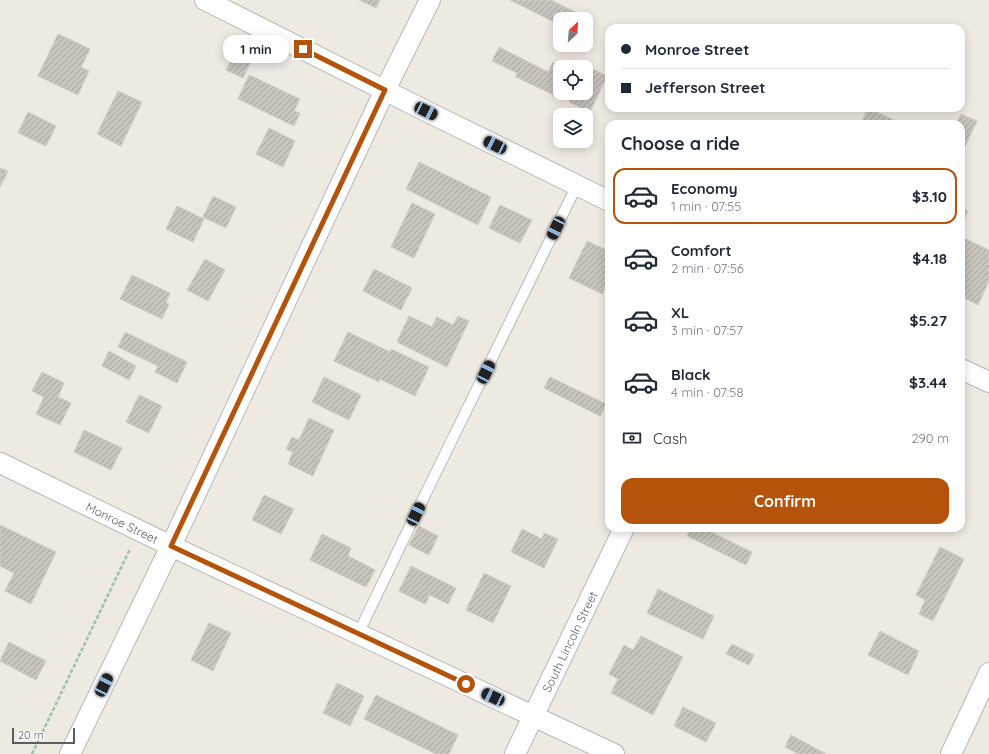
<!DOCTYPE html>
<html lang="en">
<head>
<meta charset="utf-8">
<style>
	:root { --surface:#fff; --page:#f2f2f3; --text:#1f2937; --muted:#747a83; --line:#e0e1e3; --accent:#b45309 }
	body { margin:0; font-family:Quicksand,sans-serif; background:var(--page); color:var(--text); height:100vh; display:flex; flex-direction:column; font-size:15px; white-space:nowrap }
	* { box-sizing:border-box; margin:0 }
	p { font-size:13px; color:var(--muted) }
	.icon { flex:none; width:22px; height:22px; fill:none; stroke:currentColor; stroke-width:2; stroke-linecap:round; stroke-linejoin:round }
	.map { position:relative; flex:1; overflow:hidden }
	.sheet { position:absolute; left:605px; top:120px; width:360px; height:412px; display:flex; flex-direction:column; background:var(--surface); border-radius:12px; box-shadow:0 2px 10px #0003 }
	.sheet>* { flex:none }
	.hud { position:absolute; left:605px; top:24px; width:360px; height:88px; border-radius:12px; box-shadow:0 2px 10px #0003; display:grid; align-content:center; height:88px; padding:0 16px; background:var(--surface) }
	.needle { width:26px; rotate:26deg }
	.controls { position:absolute; left:553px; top:12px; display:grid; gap:8px }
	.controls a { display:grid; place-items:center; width:40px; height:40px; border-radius:8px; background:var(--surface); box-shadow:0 2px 10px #0003; font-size:20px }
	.scale { position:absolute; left:12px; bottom:10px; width:63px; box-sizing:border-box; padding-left:4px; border:2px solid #5a5f63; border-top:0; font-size:11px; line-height:14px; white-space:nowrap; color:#5a5f63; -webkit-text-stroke:3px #fff; paint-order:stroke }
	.end { position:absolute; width:18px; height:18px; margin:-9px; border:5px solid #b45309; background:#fff; box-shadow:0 0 0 2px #fff }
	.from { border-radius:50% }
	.bubble { position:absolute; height:28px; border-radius:12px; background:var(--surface); box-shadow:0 2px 10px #0003; font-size:13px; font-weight:700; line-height:28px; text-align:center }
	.car { position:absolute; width:12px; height:24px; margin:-12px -6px; border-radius:5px; box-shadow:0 0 3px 1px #0007; background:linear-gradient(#222 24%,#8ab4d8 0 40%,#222 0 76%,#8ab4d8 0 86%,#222 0) }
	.hud b { display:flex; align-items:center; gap:14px; height:38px; font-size:15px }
	.hud b+b { border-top:1px solid var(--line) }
	.hud i { width:10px; height:10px; background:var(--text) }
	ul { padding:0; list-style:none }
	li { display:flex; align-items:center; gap:12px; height:56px; margin:0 8px 6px; padding:0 8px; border:2px solid transparent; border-radius:12px }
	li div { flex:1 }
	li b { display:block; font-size:15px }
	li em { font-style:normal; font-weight:700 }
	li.active { border-color:var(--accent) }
	li>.icon { width:36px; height:36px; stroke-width:1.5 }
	h2 { padding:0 16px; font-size:18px; line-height:48px }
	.pay { display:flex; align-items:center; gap:10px; height:44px; padding:0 16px; font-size:15px }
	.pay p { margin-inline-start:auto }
	.button { display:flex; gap:8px; margin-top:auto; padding:8px 16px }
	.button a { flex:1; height:46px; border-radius:12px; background:var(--accent); color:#fff; font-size:16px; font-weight:700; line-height:46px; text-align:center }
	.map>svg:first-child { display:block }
	.building { fill:url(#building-hatch); stroke:#d2cbc0 }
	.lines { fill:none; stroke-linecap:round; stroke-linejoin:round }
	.service-casing { stroke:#b5b9bd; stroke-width:12 }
	.minor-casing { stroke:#b5b9bd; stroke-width:22 }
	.path { stroke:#96c7a0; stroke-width:2.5; stroke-dasharray:4 2; stroke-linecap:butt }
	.service { stroke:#fff; stroke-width:10 }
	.minor { stroke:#fff; stroke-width:20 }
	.route { stroke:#b45309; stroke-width:5 }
	.labels { text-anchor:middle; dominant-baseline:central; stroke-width:3.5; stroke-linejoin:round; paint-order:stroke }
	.street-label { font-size:12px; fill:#5a5f63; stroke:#fff }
</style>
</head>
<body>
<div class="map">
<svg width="989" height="754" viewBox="0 0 989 754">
	<defs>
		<pattern id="building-hatch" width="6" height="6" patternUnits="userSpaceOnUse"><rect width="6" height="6" fill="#c8c5bf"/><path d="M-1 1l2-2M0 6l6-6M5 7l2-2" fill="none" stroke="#a5a39f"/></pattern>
	</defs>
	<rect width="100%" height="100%" fill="#eeeae2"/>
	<path class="building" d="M 359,0 L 380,0 L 376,8 Z
		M 510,0 L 551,0 L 585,17 L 584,19 L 560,19 L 560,25 Z
		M 58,34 L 90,49 L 81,67 L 89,71 L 78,95 L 38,76 Z
		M 499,47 L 548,72 L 553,62 L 563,67 L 560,67 L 560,92 L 558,97 L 516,77 L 517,73 L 492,61 Z
		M 235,53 L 251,61 L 243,78 L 226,70 Z
		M 586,66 L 607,76 L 590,112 L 569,102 L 573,93 L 586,93 Z
		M 249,75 L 300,99 L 294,111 L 300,113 L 294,126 L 238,99 Z
		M 118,91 L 142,102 L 121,146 L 97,134 Z
		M 868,108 L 898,122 L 897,124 L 861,124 Z
		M 28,112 L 56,126 L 46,146 L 18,133 Z
		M 961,114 L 977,121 L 961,155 L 961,124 L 956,124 Z
		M 269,128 L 295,141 L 283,167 L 256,154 Z
		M 419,162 L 491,197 L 478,225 L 406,189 Z
		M 0,168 L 8,171 L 0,187 Z
		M 213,196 L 236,207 L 226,228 L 203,217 Z
		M 412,203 L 435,214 L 414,258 L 391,247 Z
		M 500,205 L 532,220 L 520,243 L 489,228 Z
		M 177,206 L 204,219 L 193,242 L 166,229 Z
		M 961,208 L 968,211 L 961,227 Z
		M 964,238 L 989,250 L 989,281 L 978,305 L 961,296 L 961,244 Z
		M 587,241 L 609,251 L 609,280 L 602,294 L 569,278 Z
		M 205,259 L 225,270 L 208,301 L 187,290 Z
		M 374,269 L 412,288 L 401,310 L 363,291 Z
		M 132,275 L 170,293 L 166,303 L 169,304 L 162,319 L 120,299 Z
		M 409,316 L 432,327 L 437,317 L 453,325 L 458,316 L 469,321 L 447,367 L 397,342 Z
		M 125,332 L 187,362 L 177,383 L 155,372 L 158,366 L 118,347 Z
		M 348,332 L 390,352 L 391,349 L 429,367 L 415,396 L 380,379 L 379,382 L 334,361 Z
		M 109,351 L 136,366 L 129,380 L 102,366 Z
		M 42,372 L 64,383 L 58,397 L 71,403 L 60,425 L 36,414 L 44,397 L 32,391 Z
		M 324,377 L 361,395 L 349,420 L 312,402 Z
		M 550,377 L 606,404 L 600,416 L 544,388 Z
		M 139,395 L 162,406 L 149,433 L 126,422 Z
		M 309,418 L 334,430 L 313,476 L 288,464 L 293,452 L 286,449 L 292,437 L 299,440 Z
		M 84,430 L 122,448 L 111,470 L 74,452 Z
		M 264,495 L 294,509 L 281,534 L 252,520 Z
		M 0,525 L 56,552 L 31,604 L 5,591 L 14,573 L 0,566 Z
		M 419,526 L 438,536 L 429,555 L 409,545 Z
		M 691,528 L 703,528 L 752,552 L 746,565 L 687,536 Z
		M 522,529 L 542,539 L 544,533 L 558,539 L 544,568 L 511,552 Z
		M 322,534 L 351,548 L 348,556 L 375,570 L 366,587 L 310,560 Z
		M 940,547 L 964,559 L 933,621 L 919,614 L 925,600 L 916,595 Z
		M 411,566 L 456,588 L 448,604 L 430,595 L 425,604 L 399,591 Z
		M 484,573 L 511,586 L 493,623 L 466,610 Z
		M 658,589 L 714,616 L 703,639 L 647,613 Z
		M 209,623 L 231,633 L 213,671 L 191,660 Z
		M 880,631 L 919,651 L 908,675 L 868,655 Z
		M 641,636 L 683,657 L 653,715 L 611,693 L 618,679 L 609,674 L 624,645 L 633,650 Z
		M 9,642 L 46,661 L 36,680 L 0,661 Z
		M 732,644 L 754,655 L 749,665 L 726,654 Z
		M 337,683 L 364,696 L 350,726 L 323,713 Z
		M 376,695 L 458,735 L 449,754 L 436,754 L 364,719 Z
		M 683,707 L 716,723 L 706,742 L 674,726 Z
		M 791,735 L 826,754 L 798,754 L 785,747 Z"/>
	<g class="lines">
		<defs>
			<path id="service" d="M 358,634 L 422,501 L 577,185"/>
			<g id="minor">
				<path d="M 205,0 L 426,111 L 609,201"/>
				<path d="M 961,369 L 989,382"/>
				<path id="s1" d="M 0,463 L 171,546 L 614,754"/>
				<path d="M 70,754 L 171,546 L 385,90 L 430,0"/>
				<path id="s2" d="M 515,754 L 624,528"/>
				<path d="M 951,754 L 989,673"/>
			</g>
		</defs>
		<use href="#service" class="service-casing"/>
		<use href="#minor" class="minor-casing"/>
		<path class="path" d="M 32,754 L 130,549"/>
		<use href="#service" class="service"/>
		<use href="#minor" class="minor"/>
	</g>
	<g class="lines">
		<path class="route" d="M 303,49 L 385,90 L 171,546 L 466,684"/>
	</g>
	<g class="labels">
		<g class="street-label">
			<text stroke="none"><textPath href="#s1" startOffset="136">Monroe Street</textPath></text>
			<text stroke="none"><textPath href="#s2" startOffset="125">South Lincoln Street</textPath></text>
		</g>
	</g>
</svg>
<div class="controls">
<a><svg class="needle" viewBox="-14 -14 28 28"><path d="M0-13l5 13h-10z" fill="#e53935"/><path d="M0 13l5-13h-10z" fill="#747a83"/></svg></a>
<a><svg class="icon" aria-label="locate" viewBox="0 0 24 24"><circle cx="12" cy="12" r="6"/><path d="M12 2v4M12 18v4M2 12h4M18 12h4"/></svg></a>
<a><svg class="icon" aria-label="layers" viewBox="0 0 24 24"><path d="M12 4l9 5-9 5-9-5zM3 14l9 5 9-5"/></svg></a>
</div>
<div class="scale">20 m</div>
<i class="end from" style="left:466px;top:684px"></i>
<i class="end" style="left:303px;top:49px"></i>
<div class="bubble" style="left:223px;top:35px;width:66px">1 min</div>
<i class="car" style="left:426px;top:111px;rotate:116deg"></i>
<i class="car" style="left:495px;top:145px;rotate:296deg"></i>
<i class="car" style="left:556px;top:228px;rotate:206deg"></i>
<i class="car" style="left:486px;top:372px;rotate:26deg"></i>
<i class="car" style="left:416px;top:514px;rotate:26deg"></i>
<i class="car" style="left:104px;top:685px;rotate:26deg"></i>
<i class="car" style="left:493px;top:697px;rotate:295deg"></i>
<div class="hud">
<b><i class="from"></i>Monroe Street</b>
<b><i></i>Jefferson Street</b>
</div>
<section class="sheet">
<h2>Choose a ride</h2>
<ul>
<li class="active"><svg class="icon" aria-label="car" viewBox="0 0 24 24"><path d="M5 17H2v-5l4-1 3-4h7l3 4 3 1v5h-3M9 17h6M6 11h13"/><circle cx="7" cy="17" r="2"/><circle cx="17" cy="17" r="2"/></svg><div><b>Economy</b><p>1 min · 07:55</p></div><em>$3.10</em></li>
<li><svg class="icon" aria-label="car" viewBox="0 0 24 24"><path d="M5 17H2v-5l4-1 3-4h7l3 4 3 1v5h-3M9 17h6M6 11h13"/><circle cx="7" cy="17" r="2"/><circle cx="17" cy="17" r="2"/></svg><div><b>Comfort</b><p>2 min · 07:56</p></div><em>$4.18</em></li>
<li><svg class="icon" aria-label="car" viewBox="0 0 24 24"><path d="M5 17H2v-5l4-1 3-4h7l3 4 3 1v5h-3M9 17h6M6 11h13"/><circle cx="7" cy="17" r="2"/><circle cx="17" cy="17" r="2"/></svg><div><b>XL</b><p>3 min · 07:57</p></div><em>$5.27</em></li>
<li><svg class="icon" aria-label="car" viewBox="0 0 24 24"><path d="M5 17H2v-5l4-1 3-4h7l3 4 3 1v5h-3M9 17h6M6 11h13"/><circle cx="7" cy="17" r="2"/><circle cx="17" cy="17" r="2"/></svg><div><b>Black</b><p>4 min · 07:58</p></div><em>$3.44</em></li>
</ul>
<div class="pay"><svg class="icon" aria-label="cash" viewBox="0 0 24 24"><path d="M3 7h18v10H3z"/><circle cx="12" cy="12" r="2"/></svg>Cash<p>290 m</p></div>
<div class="button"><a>Confirm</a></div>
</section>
</div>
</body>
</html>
